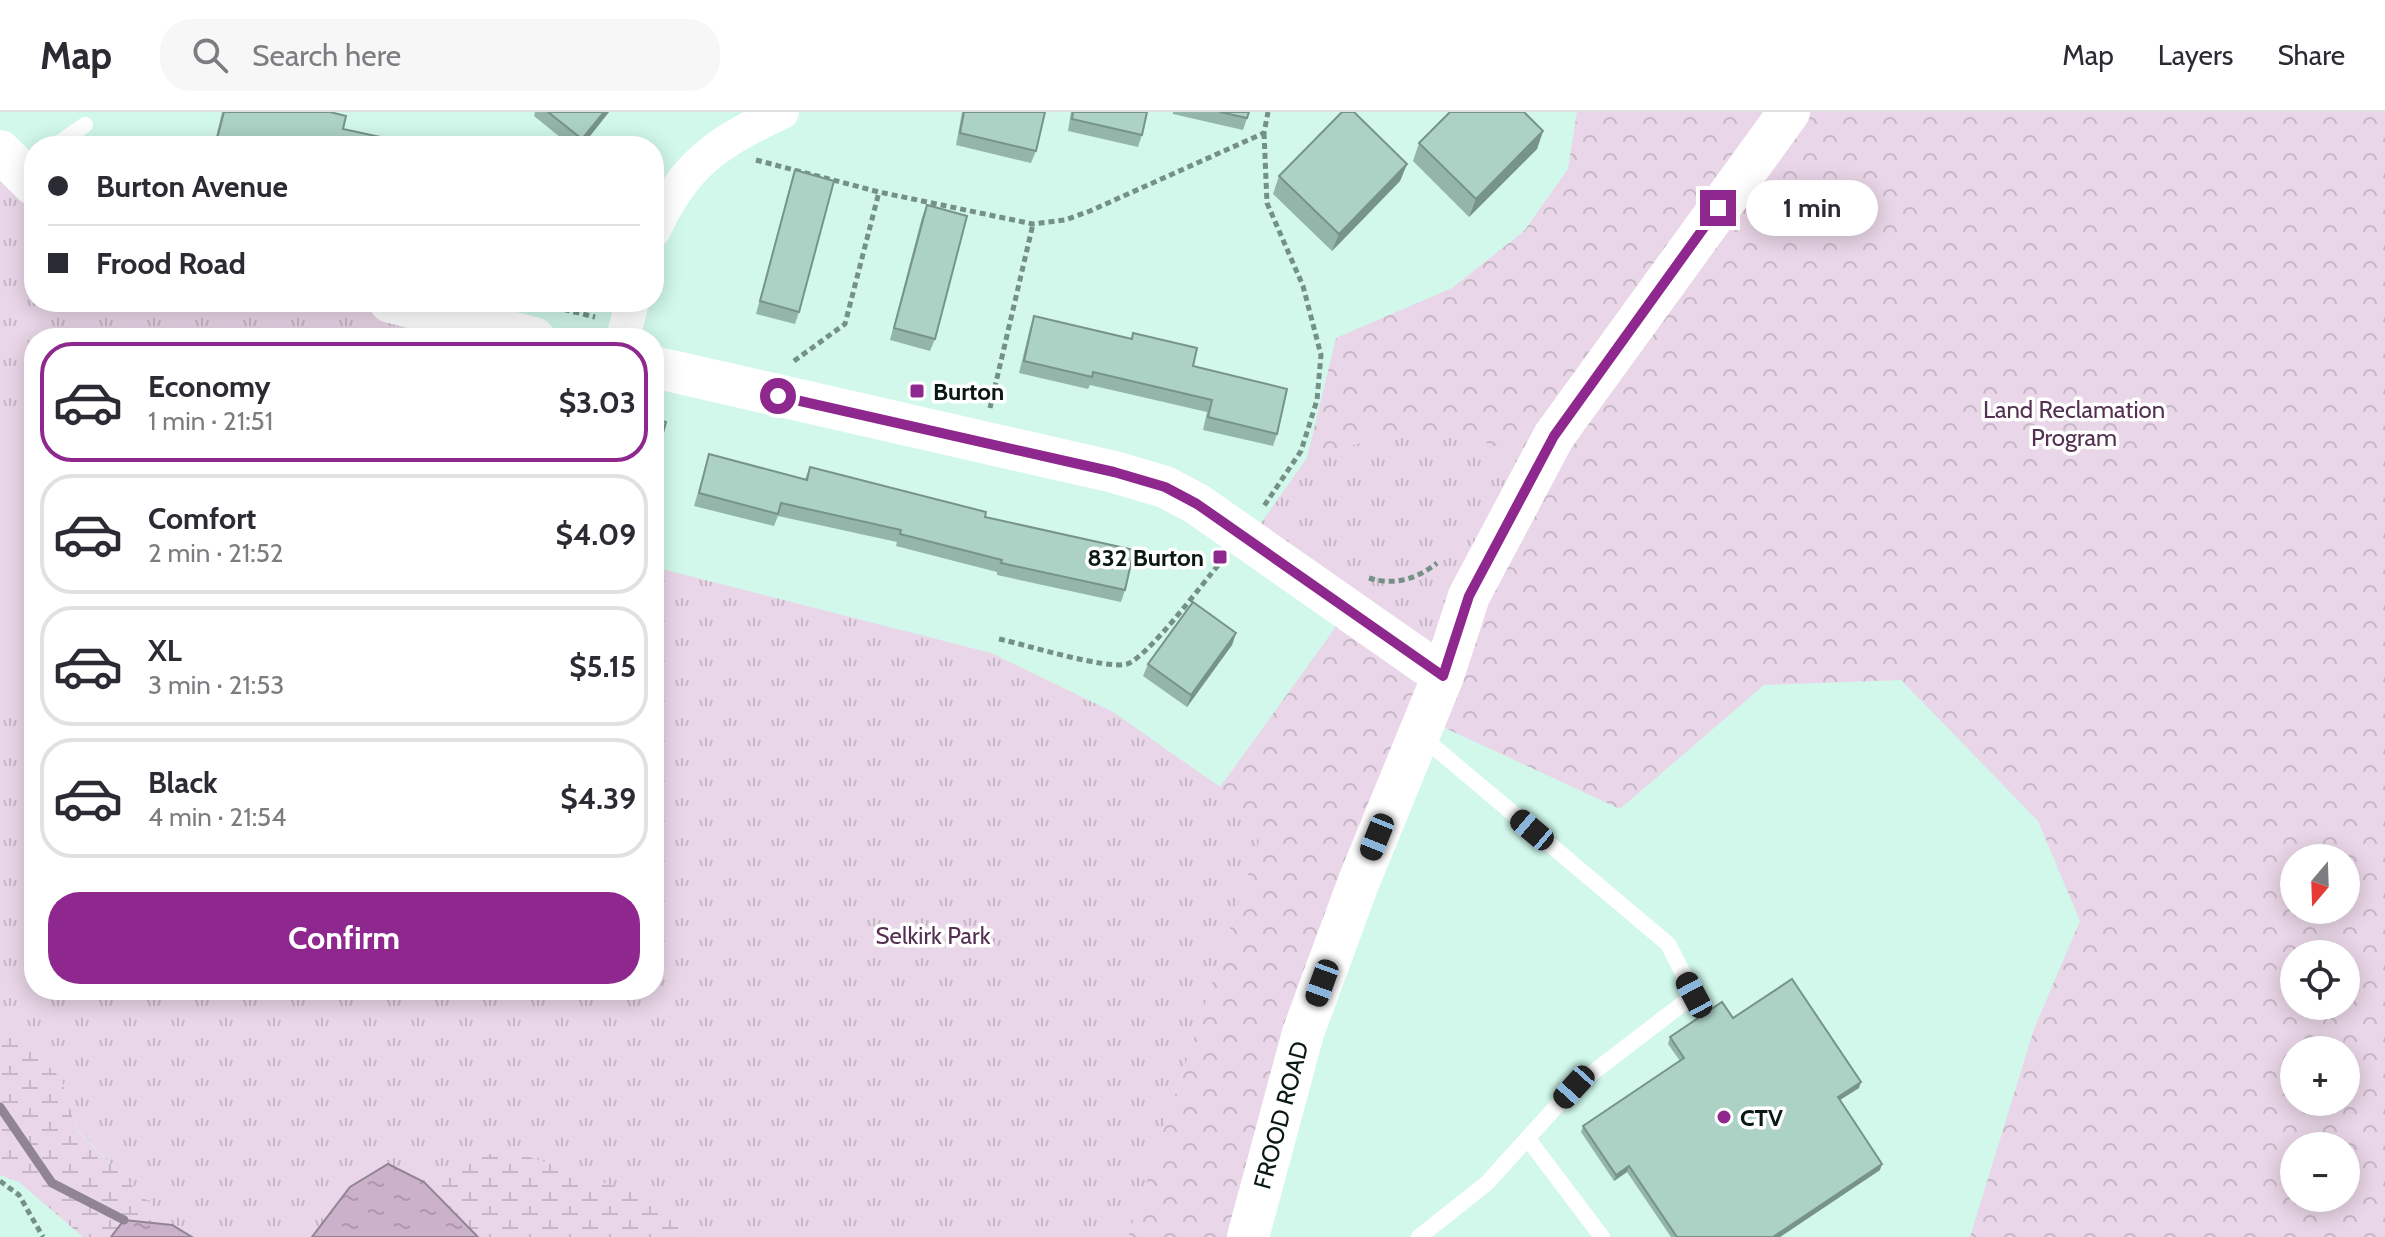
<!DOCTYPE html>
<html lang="en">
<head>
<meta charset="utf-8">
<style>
	:root { --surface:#fff; --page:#f7f7f7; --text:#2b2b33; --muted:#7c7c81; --line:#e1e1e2; --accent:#8f288e }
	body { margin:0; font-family:Cabin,sans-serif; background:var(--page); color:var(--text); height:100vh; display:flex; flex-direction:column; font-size:30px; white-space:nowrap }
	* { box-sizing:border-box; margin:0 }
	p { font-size:26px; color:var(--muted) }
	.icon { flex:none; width:44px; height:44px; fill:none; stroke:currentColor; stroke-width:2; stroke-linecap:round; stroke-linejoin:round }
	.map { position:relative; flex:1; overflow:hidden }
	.drawer { position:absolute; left:24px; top:216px; width:640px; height:672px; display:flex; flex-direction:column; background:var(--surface); border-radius:32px; box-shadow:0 4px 20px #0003 }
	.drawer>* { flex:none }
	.top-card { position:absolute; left:24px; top:24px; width:640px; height:176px; border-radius:32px; box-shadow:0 4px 20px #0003; display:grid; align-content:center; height:176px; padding:0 24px; background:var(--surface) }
	.needle { width:52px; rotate:199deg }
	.controls { position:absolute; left:2280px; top:732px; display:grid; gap:16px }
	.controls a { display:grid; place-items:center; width:80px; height:80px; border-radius:50%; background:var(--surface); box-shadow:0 4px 20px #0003; font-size:40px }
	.end { position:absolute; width:36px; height:36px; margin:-18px; border:10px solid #8f288e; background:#fff; box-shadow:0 0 0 4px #fff }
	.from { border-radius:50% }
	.bubble { position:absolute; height:56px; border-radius:28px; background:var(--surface); box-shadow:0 4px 20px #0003; font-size:26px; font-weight:800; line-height:56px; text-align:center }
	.car { position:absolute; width:24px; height:48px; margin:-24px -12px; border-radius:10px; box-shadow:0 0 6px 2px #0007; background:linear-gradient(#222 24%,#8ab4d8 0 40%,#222 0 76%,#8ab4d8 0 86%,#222 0) }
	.top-card b { display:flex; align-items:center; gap:28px; height:76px; font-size:30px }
	.top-card b+b { border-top:2px solid var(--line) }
	.top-card i { width:20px; height:20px; background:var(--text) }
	ul { padding:14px 0 0; list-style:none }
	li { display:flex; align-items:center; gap:24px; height:120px; margin:0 16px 12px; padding:0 8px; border:4px solid var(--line); border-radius:32px }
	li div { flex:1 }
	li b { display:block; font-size:30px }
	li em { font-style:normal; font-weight:800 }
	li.current { border-color:var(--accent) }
	li>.icon { width:72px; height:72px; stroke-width:1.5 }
	.cta { display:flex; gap:16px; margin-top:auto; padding:16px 24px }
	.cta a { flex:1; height:92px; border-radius:32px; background:var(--accent); color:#fff; font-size:32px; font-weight:800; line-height:92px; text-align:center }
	header { display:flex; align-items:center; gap:48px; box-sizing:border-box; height:112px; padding:0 40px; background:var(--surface); border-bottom:2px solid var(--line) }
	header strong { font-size:38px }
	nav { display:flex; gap:44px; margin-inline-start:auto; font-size:28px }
	.search { width:560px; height:72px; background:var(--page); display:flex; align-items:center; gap:20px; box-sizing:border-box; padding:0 28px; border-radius:32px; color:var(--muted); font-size:30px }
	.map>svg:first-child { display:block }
	.forest { fill:url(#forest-crowns); fill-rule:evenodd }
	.wetland { fill:url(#wetland-marsh) }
	.park { fill:url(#park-tufts) }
	.garden { fill:#e9d6e8 }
	.water { fill:url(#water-ripples); stroke:#918494; stroke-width:2 }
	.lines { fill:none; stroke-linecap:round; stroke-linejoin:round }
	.stream { stroke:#918494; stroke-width:9 }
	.path { stroke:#749087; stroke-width:5; stroke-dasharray:6 4; stroke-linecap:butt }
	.service { stroke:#fff; stroke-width:16 }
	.minor { stroke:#fff; stroke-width:34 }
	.tertiary { stroke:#fff; stroke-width:42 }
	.wall { fill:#94b5aa }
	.shaded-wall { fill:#78938b }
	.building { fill:#acd2c6; stroke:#78938b; stroke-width:2 }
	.route { stroke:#8f288e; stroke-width:10 }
	.poi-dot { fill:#8f288e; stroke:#fff; stroke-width:3 }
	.labels { text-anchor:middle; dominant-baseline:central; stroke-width:7; stroke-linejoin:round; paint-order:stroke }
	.poi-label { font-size:24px; font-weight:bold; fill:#0a1915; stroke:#fff; text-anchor:start }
	.park-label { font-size:24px; fill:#543052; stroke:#fff }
	.street-label { font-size:24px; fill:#0a1915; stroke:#fff }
</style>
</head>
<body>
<header>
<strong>Map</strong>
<div class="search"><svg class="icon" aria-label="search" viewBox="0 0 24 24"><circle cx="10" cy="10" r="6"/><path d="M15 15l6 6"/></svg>Search here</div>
<nav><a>Map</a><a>Layers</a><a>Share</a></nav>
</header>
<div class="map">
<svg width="2385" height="1125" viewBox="0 0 2385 1125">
	<defs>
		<pattern id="forest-crowns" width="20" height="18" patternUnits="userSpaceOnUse" patternTransform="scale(2)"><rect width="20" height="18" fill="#e9d6e8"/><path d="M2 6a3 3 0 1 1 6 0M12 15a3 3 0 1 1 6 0" fill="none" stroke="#c6b7c6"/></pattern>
		<pattern id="wetland-marsh" width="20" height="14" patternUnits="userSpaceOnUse" patternTransform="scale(2)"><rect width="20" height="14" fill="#e9d6e8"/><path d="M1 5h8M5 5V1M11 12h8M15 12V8" fill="none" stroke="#c6b7c6"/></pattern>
		<pattern id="park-tufts" width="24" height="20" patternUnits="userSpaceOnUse" patternTransform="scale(2)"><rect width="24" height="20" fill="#e9d6e8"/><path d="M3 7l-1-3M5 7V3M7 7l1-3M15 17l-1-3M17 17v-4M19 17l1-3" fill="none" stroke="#c6b7c6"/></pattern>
		<pattern id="water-ripples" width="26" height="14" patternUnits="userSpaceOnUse" patternTransform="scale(2)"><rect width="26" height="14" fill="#cbb2ca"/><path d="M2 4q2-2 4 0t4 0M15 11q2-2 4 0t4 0" fill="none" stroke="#ad98ad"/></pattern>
	</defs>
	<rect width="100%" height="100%" fill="#d1f8eb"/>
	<path class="forest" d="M 1577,0 L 2385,0 L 2385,1125 L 1970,1125 L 2034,917 L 2080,809 L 2038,709 L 1901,568 L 1764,573 L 1620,697 L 1428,608 L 1250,1125 L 1128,1125 L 1259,729 L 1220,675 L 1351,494 L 1411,317 L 1307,346 L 1336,226 L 1452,176 L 1524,119 L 1568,57 ZM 2294,746 L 2346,746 L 2346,798 L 2294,798 ZM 2294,842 L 2346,842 L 2346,894 L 2294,894 ZM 2294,938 L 2346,938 L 2346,990 L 2294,990 ZM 2294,1034 L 2346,1034 L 2346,1086 L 2294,1086 Z"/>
	<path class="wetland" d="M 0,908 L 61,966 L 77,1019 L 172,1113 L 124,1108 L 111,1125 L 83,1125 L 19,1070 L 0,1063 Z
		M 510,1038 L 649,1086 L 690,1125 L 478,1125 L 424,1070 L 457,1048 Z"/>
	<path class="park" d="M 0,36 L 34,71 L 34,190 L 398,190 L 449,226 L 34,226 L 34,878 L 654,878 L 654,455 L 991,541 L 1113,600 L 1220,675 L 1259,729 L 1128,1125 L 690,1125 L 649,1086 L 510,1038 L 457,1048 L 424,1070 L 388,1052 L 350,1075 L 312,1125 L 192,1125 L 172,1113 L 77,1018 L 61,966 L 0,908 Z
		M 1411,317 L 1469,326 L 1559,352 L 1446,564 L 1251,425 L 1307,346 Z"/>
	<path class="garden" d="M 34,295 L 34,589 L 0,578 L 0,298 Z"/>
	<path class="water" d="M 388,1052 L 424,1070 L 478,1125 L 312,1125 L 350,1075 Z
		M 124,1108 L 172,1113 L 192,1125 L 111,1125 Z"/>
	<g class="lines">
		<path class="stream" d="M 0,995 L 52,1071 L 124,1108"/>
		<path class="path" d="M 1264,21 L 1267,91 L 1303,174 L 1321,243 L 1317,288 L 1301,339 L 1264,394
			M 756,48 L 879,80 L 1033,112 L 1065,108 L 1090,99 L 1264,21 L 1268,0
			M 554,195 L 595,205
			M 794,249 L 845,212 L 879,80
			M 990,296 L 1033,112
			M 1369,466 C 1394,474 1417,467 1437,451
			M 999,527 C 1023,532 1107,558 1127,552 C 1149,544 1202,472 1220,451
			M 0,1069 L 19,1083 L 43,1125"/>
		<path class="service" d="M 55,34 L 85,13
			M 1528,1027 L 1602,1125
			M 1419,1125 L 1487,1071 L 1574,975 L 1694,883 L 1668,832 L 1420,623"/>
		<path class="minor" d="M 654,118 C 684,52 718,30 782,0
			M 623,226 L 632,190"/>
		<path class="tertiary" d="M 0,39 L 34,73
			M 390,190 L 534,226
			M 654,255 L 1114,360 L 1165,375 L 1197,392 L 1443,564
			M 1248,1125 L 1303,921 L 1359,769 L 1443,564 L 1469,484 L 1554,324 L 1789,0"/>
	</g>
	<path class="wall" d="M 222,0 L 330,0 L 343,17 L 412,34 L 214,34 Z
		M 535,0 L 609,0 L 582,34 L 571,34 L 534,4 Z
		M 962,0 L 1045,0 L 1036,39 L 1031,51 L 956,33 Z
		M 1071,0 L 1147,0 L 1142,23 L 1138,35 L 1068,19 Z
		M 1173,0 L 1249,0 L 1243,18 L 1173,2 Z
		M 1543,19 L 1537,37 L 1469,105 L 1413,49 L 1419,31 Z
		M 1407,52 L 1400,69 L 1332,139 L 1273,82 L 1279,64 Z
		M 795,58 L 799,200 L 795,212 L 756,202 L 791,70 Z
		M 927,93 L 935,227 L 930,239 L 890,228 L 922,105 Z
		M 1034,204 L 1131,227 L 1133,221 L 1193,254 L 1277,322 L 1273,334 L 1203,318 L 1207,300 L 1090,273 L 1088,277 L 1019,261 L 1030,216 Z
		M 709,342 L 805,367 L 810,355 L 985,405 L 1125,478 L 1121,490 L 997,463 L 997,460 L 896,434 L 897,430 L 778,404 L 774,414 L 694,394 Z
		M 1236,521 L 1232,533 L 1187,595 L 1143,564 L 1148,552 Z
		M 1733,906 L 1859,976 L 1840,988 L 1880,1058 L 1780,1125 L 1671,1125 L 1627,1060 L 1614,1069 L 1581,1020 L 1583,1014 L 1680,949 L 1668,932 L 1670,925 Z"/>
	<path class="shaded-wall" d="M 604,0 L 609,0 L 582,34 L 580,34 L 582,27 Z
		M 1543,19 L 1537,37 L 1469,105 L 1476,87 Z
		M 1407,52 L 1400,69 L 1332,139 L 1339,122 Z
		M 1236,521 L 1232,533 L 1187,595 L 1191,583 Z
		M 1861,970 L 1859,976 L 1835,991 L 1838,985 Z
		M 1882,1052 L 1880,1058 L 1780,1125 L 1773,1125 Z
		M 1629,1054 L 1627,1060 L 1614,1069 L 1616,1063 Z"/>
	<path class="building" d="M 224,0 L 330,0 L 346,4 L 343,17 L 413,32 L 412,34 L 215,34 Z
		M 548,0 L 604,0 L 582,27 Z
		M 964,0 L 1045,0 L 1036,39 L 960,21 Z
		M 1073,0 L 1147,0 L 1142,23 L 1072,7 Z
		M 1220,0 L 1249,0 L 1247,6 Z
		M 1342,0 L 1354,0 L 1407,52 L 1339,122 L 1279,64 Z
		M 1450,0 L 1524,0 L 1543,19 L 1476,87 L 1419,31 Z
		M 795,58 L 834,69 L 799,200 L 760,189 Z
		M 927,93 L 967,104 L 935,227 L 894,216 Z
		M 1034,204 L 1132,227 L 1133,221 L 1197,236 L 1193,254 L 1287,277 L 1277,322 L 1208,305 L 1212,288 L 1093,260 L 1092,265 L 1024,249 Z
		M 654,307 L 666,310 L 655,351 L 654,351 Z
		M 709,342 L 807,368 L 810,355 L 986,400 L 985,405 L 1134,438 L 1125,478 L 1001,451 L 1002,448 L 900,422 L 901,418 L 781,391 L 778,402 L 699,381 Z
		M 1193,490 L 1236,521 L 1191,583 L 1148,552 Z
		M 1792,867 L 1861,970 L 1838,985 L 1882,1052 L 1773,1125 L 1677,1125 L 1629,1054 L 1616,1063 L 1583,1014 L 1684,946 L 1670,925 L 1722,890 L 1733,906 Z"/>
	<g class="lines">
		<path class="route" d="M 778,284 L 1114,360 L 1165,375 L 1197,392 L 1443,564 L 1469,484 L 1554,324 L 1718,96"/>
	</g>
	<g class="poi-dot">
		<rect x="909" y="271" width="16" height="16" rx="4"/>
		<rect x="1212" y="437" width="16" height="16" rx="4"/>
		<circle cx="1724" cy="1005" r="8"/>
	</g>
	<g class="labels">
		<g class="poi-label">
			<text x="933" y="279">Burton</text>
			<text x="1204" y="445" text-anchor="end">832 Burton</text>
			<text x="1740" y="1005">CTV</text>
		</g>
		<g class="park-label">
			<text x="2074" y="297">Land Reclamation<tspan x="2074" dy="28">Program</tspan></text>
			<text x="933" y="823">Selkirk Park</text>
		</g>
		<g class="street-label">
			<text transform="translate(1281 1003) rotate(-75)">FROOD ROAD</text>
		</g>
	</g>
</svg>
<div class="controls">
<a><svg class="needle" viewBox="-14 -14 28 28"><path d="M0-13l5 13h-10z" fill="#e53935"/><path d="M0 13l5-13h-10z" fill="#7c7c81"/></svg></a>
<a><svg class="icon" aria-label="locate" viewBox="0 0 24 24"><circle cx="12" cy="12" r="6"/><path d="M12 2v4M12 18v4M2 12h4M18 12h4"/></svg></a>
<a>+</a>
<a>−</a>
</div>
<i class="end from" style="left:778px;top:284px"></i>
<i class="end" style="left:1718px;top:96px"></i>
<div class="bubble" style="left:1746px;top:68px;width:132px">1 min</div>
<i class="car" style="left:1532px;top:718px;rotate:310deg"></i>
<i class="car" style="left:1377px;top:725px;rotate:202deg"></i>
<i class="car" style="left:1322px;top:871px;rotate:200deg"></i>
<i class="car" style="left:1694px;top:883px;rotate:332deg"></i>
<i class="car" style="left:1574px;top:975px;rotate:222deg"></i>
<div class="top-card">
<b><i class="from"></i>Burton Avenue</b>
<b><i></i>Frood Road</b>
</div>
<section class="drawer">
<ul>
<li class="current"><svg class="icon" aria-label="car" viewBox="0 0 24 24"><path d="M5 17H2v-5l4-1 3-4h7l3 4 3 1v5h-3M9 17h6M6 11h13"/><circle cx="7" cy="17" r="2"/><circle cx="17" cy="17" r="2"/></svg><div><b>Economy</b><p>1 min · 21:51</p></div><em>$3.03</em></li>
<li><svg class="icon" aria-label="car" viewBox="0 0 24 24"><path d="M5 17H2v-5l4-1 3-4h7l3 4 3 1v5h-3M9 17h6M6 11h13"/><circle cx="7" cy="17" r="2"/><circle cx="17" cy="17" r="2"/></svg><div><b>Comfort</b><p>2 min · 21:52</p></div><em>$4.09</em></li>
<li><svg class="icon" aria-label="car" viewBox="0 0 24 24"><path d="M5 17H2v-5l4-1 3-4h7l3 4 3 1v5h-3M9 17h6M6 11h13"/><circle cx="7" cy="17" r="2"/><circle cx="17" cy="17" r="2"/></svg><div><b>XL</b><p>3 min · 21:53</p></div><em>$5.15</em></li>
<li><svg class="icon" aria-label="car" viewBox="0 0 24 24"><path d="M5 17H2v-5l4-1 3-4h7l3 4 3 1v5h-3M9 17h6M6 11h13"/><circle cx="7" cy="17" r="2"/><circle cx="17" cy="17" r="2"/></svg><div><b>Black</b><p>4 min · 21:54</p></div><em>$4.39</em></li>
</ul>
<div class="cta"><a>Confirm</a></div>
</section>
</div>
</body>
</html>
